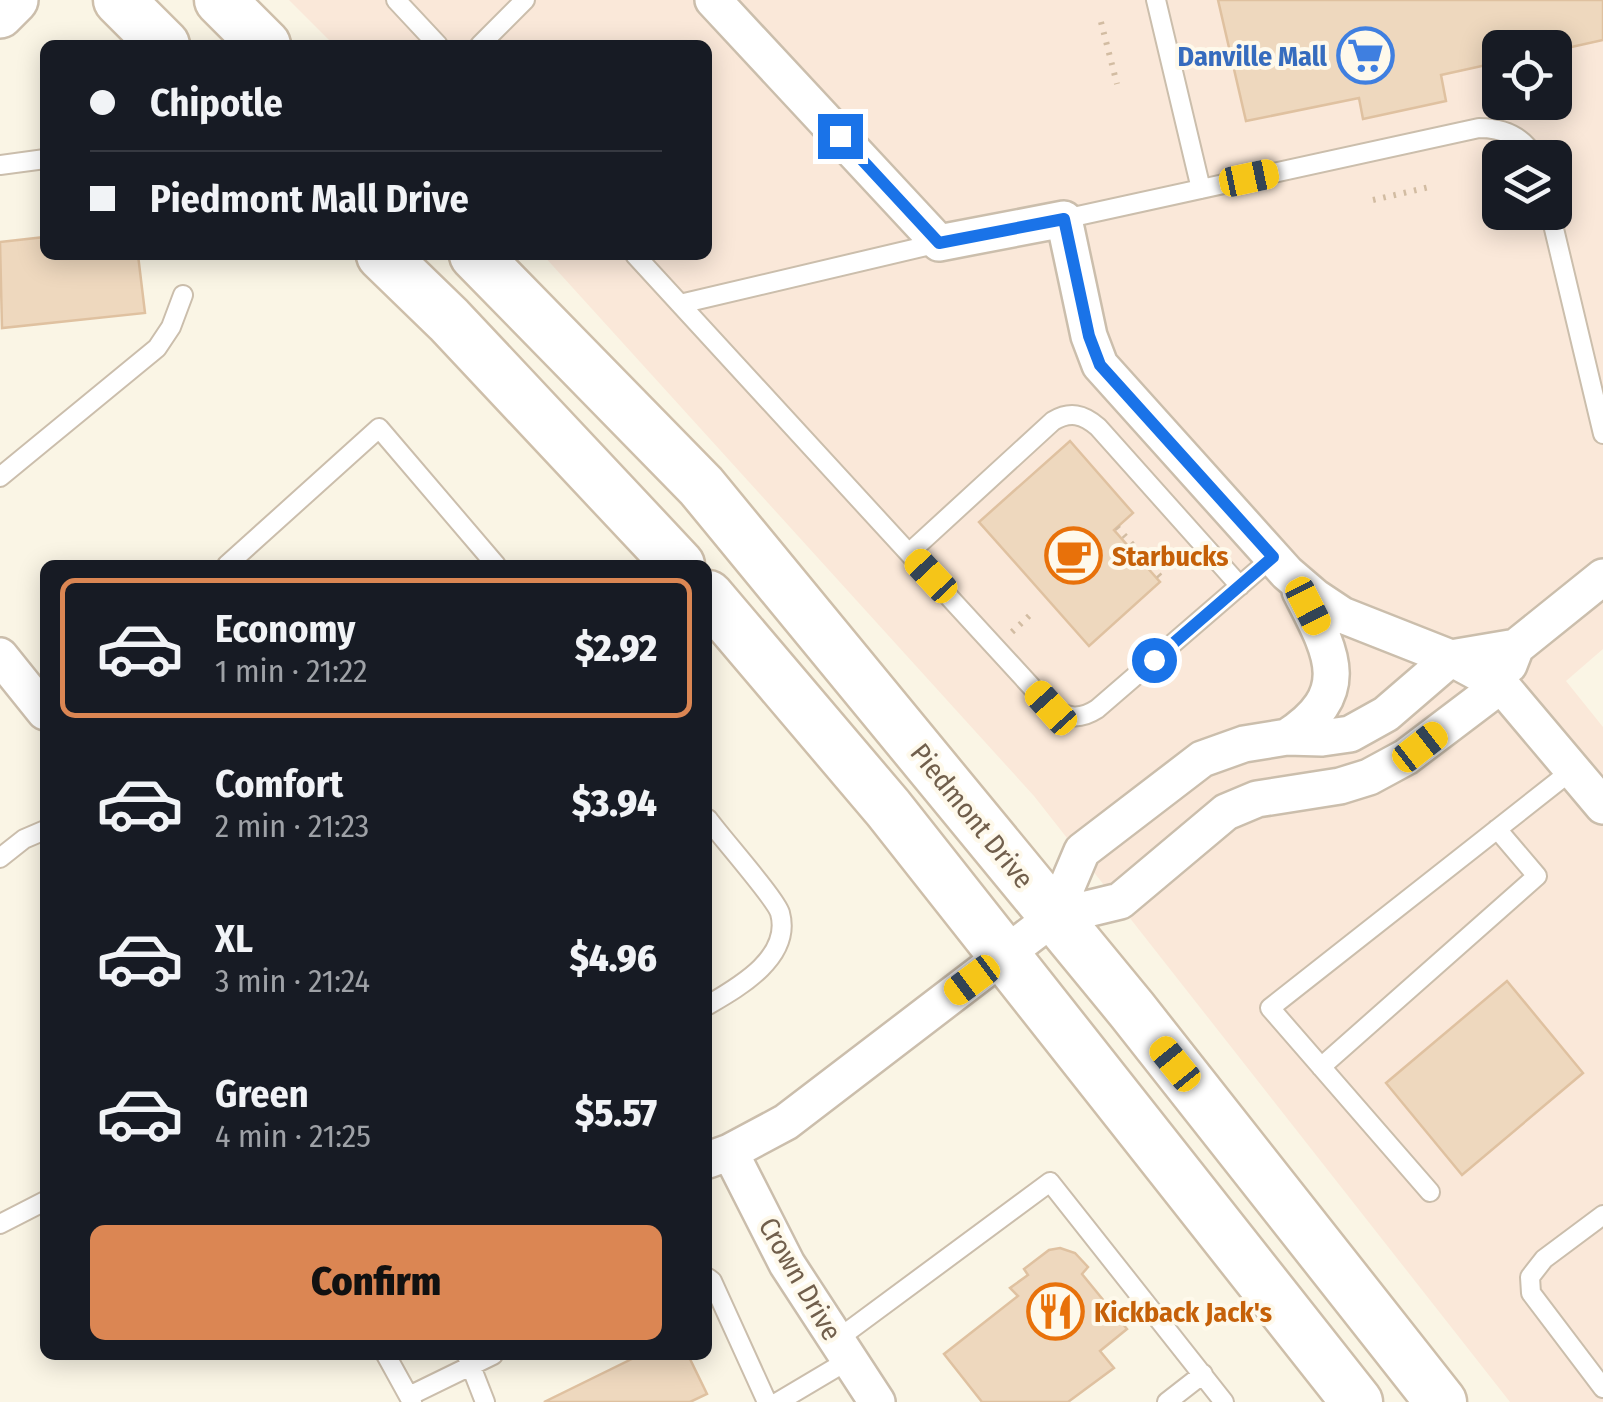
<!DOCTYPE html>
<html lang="en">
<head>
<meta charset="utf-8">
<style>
	:root { --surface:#171b24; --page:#242831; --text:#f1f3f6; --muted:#9ea1a6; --line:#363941; --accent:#db8653 }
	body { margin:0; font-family:"Fira Sans Condensed",sans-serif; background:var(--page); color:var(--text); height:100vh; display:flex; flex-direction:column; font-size:38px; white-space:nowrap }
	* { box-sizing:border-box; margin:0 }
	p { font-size:32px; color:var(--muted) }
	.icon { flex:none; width:55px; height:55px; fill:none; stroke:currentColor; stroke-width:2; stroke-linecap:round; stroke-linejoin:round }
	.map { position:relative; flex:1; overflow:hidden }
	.details { position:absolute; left:40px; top:560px; width:672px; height:800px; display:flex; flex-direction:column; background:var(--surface); border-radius:15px; box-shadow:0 5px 25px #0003 }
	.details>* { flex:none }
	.top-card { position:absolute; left:40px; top:40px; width:672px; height:220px; border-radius:15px; box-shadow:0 5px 25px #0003; display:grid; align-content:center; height:220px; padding:0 50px; background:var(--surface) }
	.fabs { position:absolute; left:1482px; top:30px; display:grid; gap:20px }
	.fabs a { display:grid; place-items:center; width:90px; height:90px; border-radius:15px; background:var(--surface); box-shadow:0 5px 25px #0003; font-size:50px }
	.end { position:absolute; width:45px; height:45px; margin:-22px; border:12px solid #1a73e8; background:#fff; box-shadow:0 0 0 5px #fff }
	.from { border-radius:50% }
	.car { position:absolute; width:30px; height:60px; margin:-30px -15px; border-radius:12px; box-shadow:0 0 8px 2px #0007; background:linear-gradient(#f5c518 24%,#345 0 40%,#f5c518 0 76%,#345 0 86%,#f5c518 0) }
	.top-card b { display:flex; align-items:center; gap:35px; height:95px; font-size:38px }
	.top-card b+b { border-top:2px solid var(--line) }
	.top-card i { width:25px; height:25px; background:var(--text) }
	ul { padding:18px 0 0; list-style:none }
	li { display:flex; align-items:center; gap:30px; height:140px; margin:0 20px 15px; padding:0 30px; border:5px solid transparent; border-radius:15px }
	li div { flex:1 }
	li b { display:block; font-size:38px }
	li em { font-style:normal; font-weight:800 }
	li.selected { border-color:var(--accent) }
	li>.icon { width:90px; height:90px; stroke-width:1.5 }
	.primary-button { display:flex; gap:20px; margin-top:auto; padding:20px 50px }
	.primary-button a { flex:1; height:115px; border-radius:15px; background:var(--accent); color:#111; font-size:40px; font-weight:800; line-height:115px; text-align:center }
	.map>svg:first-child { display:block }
	.commercial { fill:#fae8d9; fill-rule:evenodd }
	.building { fill:#eed8be; stroke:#dfc1a0; stroke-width:2.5 }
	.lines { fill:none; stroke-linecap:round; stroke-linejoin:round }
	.service-casing { stroke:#cbbeac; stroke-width:22 }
	.minor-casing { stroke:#cbbeac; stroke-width:40 }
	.tertiary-casing { stroke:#cbbeac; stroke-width:50 }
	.secondary-casing { stroke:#cebfaa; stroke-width:55 }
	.path { stroke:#d2bca2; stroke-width:6; stroke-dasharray:2.5 8; stroke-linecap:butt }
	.service { stroke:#fff; stroke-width:18 }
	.minor { stroke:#fff; stroke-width:35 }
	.tertiary { stroke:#fff; stroke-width:45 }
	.secondary { stroke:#fff; stroke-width:50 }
	.route { stroke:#1a73e8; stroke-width:12 }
	.labels { text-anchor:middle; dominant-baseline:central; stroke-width:8; stroke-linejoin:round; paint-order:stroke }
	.shop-label { font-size:28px; font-weight:bold; fill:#366cbe; stroke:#fef9eb; text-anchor:end }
	.food-label { font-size:28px; font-weight:bold; fill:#c56008; stroke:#fef9eb; text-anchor:start }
	.street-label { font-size:28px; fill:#715f4c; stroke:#fef9eb }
</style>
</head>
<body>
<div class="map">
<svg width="1603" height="1402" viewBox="0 0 1603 1402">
	<rect width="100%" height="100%" fill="#faf5e5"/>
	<path class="commercial" d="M 289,0 L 1603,0 L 1603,649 L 1566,681 L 1603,727 L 1603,1402 L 1510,1402 L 1034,796 L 543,255 L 708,255 L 708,45 L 334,45 ZM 1500,48 L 1555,48 L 1555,102 L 1500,102 ZM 1500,158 L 1555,158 L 1555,212 L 1500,212 Z"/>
	<path class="building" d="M 1218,0 L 1603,0 L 1603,40 L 1567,48 L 1500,48 L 1500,62 L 1441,75 L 1446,101 L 1363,119 L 1359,98 L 1246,121 Z
		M 45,237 L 45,255 L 138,255 L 145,313 L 2,328 L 0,242 Z
		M 1070,441 L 1133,513 L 1114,530 L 1160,582 L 1089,646 L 979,522 Z
		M 1507,981 L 1583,1073 L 1462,1175 L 1386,1083 Z
		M 1060,1248 L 1075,1253 L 1088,1267 L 1082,1274 L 1127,1329 L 1100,1351 L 1114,1368 L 1068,1402 L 982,1402 L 944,1354 L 1018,1296 L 1010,1288 L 1028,1275 L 1024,1269 L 1049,1250 Z
		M 640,1355 L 688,1355 L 707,1394 L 690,1402 L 544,1402 Z"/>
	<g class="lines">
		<defs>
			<path id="service" d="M 396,0 L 438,45
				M 1156,0 L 1201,189
				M 480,45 L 525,0
				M 0,165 L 45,159
				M 1550,212 L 1603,434
				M 1064,219 L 1479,128 C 1503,128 1523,136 1535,158
				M 635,255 L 1051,708 C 1068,718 1080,720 1097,709 L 1273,557
				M 680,304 L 939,243
				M 0,477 L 157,348 L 171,327 L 183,295
				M 909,553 L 1053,421 C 1070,411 1083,414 1098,427 L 1240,586
				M 227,565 L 379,428 L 496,565
				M 708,819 C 720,836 776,899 780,913 C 792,957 739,987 708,1005
				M 0,858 L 24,839 L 45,830
				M 1321,1067 L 1537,876 L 1497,829
				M 1430,1192 L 1270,1008 L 1571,771
				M 1603,1215 L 1544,1259 L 1530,1277 L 1531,1293 L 1603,1388
				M 0,1224 L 45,1201
				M 708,1278 L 712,1281 L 767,1402
				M 835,1341 L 1050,1182 L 1224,1402
				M 386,1355 L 412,1402
				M 467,1356 L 485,1402
				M 409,1396 L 493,1355
				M 778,1402 L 847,1361
				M 1167,1402 L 1203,1374"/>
			<path id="minor" d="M 713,0 L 939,243 L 1064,219 L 1089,336 L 1100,365 L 1287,573 L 1315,597 L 1342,615 L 1451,658 L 1501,685 L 1603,806
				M 0,656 L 45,712
				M 1509,665 L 1516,647 L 1603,577
				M 1287,737 C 1357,692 1330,650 1300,591
				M 1054,917 L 1082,851 L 1202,759 L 1244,744 L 1287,737 L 1322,738 L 1350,734 L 1386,714 L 1451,658 L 1516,647
				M 730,1152 L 787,1264 L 877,1402
				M 708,1160 L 730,1152 L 786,1122 L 1054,917 L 1120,901 L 1226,812 L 1257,799 L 1340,786 L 1369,777 L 1406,757 L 1501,685"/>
			<path id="tertiary" d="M 0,15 L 15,0"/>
			<path id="secondary" d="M 119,0 L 164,45
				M 220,0 L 265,45
				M 382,255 L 449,320 L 679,565
				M 475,255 L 701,486 L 1132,1010 L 1441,1402
				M 708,596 L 888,808 L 1357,1402"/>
		</defs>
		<use href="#service" class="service-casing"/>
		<use href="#minor" class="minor-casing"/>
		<use href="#tertiary" class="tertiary-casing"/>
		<use href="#secondary" class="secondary-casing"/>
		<path class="path" d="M 1101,22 L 1117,84
			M 1373,200 L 1434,186
			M 1117,527 L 1164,581
			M 1012,632 L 1030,615"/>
		<use href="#service" class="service"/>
		<use href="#minor" class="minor"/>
		<use href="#tertiary" class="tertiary"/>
		<use href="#secondary" class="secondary"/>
	</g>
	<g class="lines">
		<path class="route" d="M 840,136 L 939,243 L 1064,219 L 1089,336 L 1100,365 L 1273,557 L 1154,660"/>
	</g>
	<defs>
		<symbol id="supermarket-ring" viewBox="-11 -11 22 22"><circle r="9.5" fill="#fef9eb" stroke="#3f7fe0" stroke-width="1.5"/><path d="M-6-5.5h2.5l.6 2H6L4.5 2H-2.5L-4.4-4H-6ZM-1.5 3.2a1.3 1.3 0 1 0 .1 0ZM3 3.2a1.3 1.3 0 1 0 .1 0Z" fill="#3f7fe0"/></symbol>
		<symbol id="cafe-ring" viewBox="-11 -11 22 22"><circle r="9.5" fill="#fef9eb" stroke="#e8710a" stroke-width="1.5"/><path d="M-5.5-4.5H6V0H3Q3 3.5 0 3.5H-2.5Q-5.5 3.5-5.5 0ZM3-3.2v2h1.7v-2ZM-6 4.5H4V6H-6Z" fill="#e8710a"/></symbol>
		<symbol id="restaurant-ring" viewBox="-11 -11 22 22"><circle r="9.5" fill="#fef9eb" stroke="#e8710a" stroke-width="1.5"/><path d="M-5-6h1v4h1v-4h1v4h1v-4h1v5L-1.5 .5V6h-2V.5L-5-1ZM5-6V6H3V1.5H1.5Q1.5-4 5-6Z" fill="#e8710a"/></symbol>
	</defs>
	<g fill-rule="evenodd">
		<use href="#supermarket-ring" x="1334" y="24" width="63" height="63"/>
		<use href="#cafe-ring" x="1042" y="524" width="63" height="63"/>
		<use href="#restaurant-ring" x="1024" y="1280" width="63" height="63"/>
	</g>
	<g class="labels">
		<g class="shop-label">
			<text x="1327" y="56">Danville Mall</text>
		</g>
		<g class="food-label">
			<text x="1112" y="556">Starbucks</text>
			<text x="1094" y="1312">Kickback Jack's</text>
		</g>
		<g class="street-label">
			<text transform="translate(972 816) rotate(51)">Piedmont Drive</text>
			<text transform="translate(800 1279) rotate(60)">Crown Drive</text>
		</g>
	</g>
</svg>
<div class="fabs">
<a><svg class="icon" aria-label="locate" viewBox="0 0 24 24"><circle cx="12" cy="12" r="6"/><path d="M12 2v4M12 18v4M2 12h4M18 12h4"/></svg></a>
<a><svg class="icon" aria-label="layers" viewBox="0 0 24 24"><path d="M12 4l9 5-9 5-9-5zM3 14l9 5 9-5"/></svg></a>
</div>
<i class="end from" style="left:1154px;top:660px"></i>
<i class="end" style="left:840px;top:136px"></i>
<i class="car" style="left:1249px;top:178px;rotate:78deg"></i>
<i class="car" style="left:931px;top:576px;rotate:317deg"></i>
<i class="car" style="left:1308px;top:606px;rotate:153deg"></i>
<i class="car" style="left:1051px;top:708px;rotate:318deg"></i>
<i class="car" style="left:1420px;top:747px;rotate:52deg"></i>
<i class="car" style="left:972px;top:980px;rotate:233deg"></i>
<i class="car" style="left:1175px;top:1064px;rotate:321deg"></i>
<div class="top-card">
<b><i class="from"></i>Chipotle</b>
<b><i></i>Piedmont Mall Drive</b>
</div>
<section class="details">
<ul>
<li class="selected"><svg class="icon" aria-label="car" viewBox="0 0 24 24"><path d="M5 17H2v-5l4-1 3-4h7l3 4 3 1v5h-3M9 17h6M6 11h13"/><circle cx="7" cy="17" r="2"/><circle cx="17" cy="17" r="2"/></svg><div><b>Economy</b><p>1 min · 21:22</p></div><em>$2.92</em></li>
<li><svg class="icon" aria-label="car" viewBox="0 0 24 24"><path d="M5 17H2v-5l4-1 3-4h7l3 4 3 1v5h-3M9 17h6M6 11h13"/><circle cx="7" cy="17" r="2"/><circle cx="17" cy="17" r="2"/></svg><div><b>Comfort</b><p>2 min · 21:23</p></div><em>$3.94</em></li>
<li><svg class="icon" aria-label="car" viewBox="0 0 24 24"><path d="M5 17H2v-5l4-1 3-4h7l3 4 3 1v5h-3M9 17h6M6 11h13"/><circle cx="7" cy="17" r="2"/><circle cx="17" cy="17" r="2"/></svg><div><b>XL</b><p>3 min · 21:24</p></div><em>$4.96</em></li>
<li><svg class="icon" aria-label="car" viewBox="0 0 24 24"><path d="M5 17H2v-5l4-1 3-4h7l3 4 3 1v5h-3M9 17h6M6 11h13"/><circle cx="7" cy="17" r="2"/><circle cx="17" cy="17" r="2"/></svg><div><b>Green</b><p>4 min · 21:25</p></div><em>$5.57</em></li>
</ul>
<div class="primary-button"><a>Confirm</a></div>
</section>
</div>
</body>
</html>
